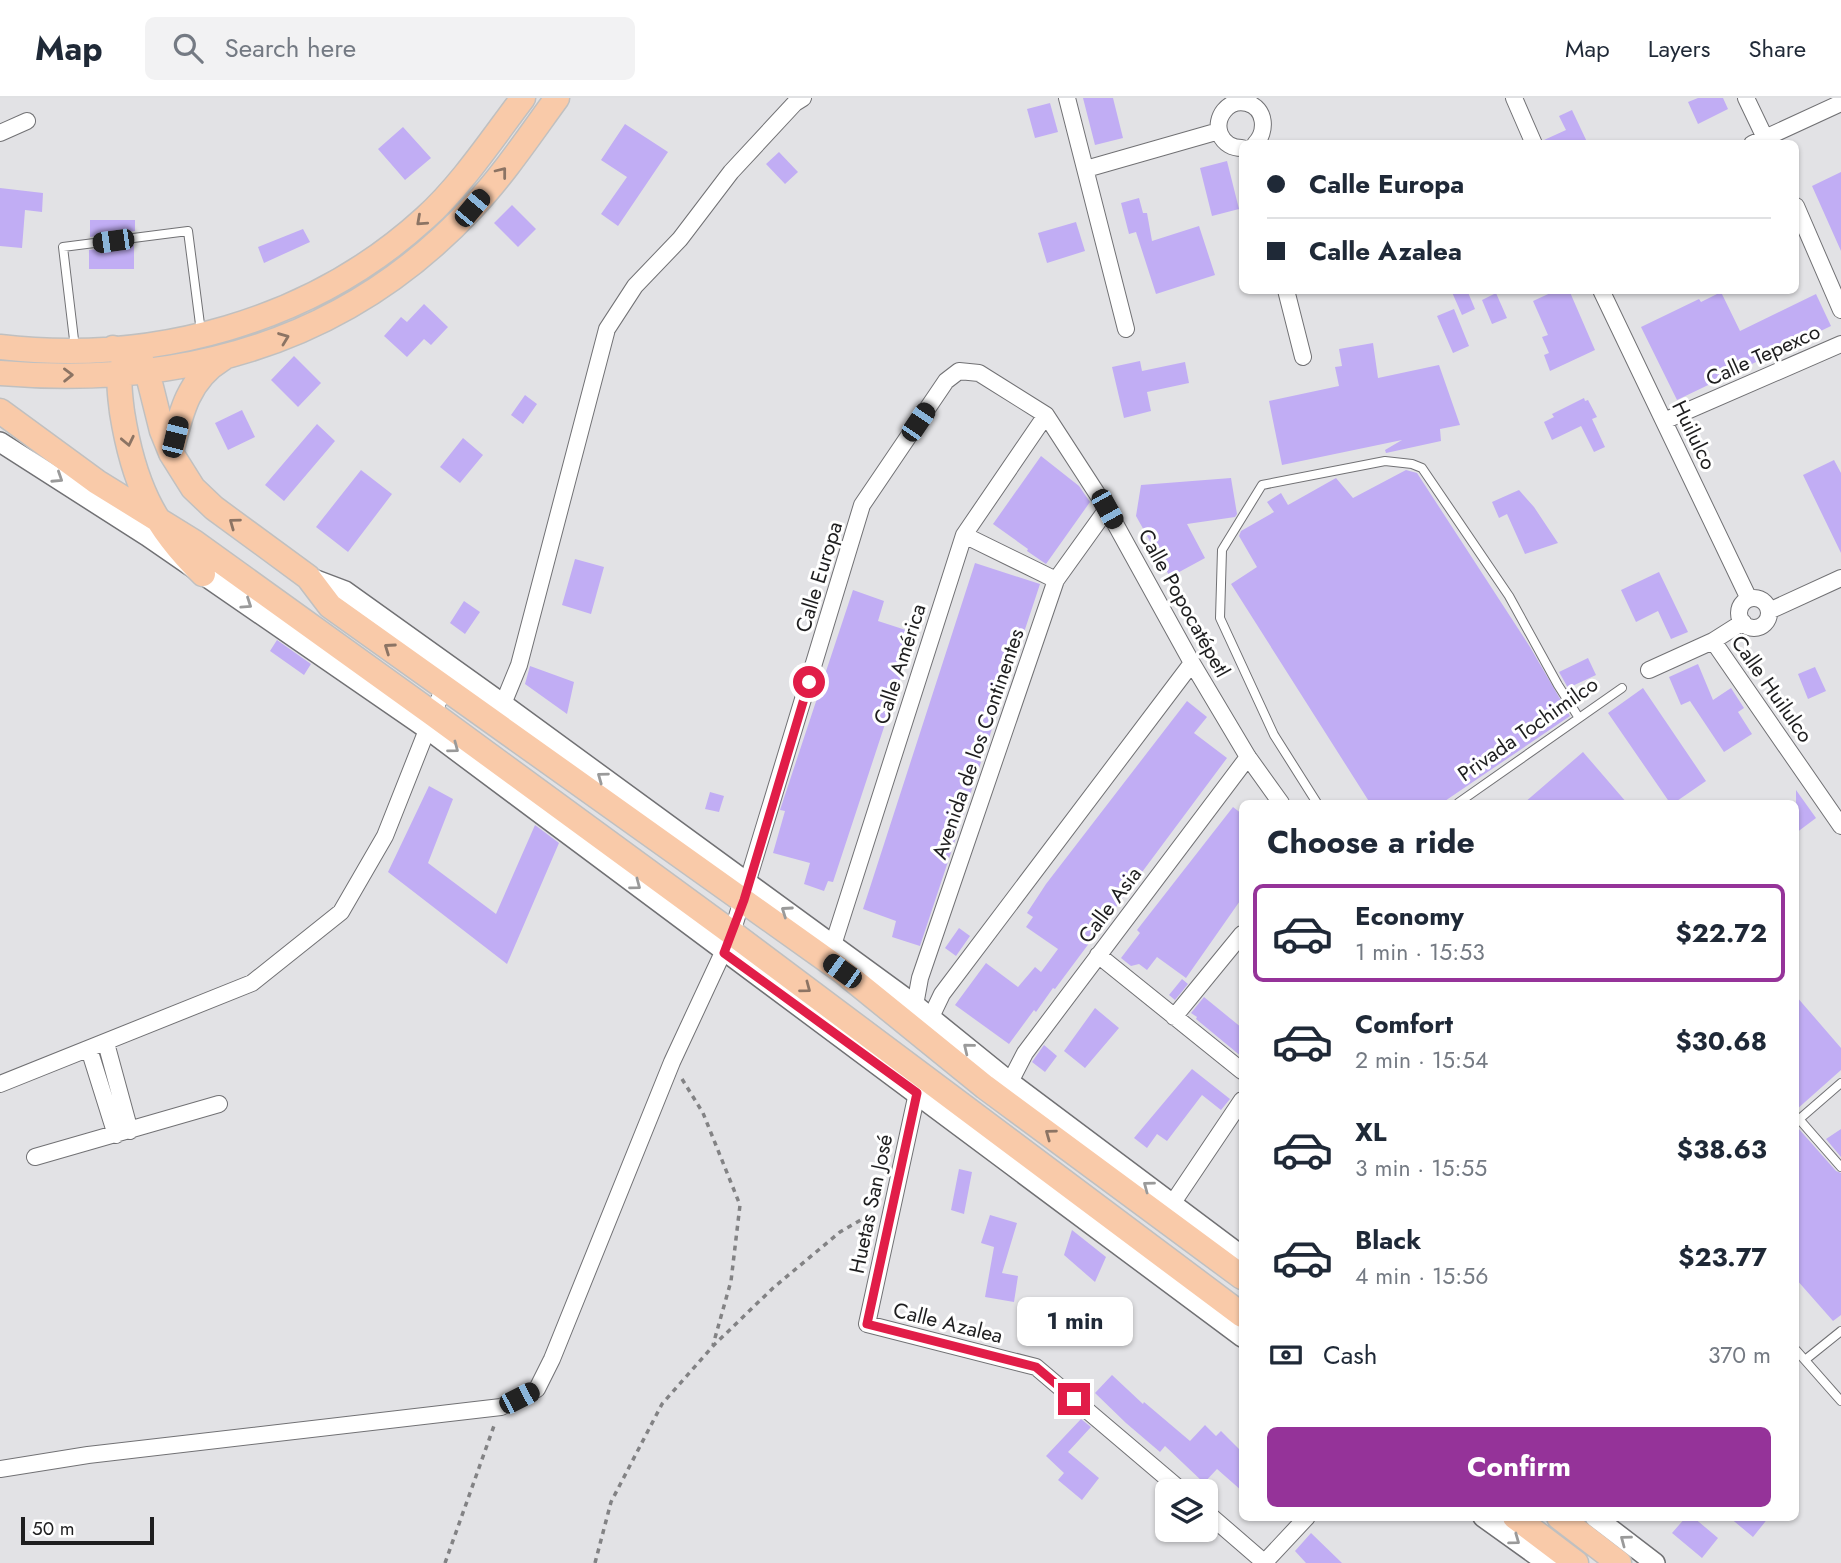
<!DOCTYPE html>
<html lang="en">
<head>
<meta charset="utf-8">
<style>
	:root { --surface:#fff; --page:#f2f2f3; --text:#1f2937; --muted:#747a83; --line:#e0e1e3; --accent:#953399 }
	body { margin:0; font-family:Jost,sans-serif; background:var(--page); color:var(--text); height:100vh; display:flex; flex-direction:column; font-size:26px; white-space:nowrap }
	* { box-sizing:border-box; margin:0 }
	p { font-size:23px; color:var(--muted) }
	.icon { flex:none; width:38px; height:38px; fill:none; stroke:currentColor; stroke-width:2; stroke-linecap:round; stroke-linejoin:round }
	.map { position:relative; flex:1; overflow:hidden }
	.sheet { position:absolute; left:1239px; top:702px; width:560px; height:721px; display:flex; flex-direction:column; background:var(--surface); border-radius:10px; box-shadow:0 2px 5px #0004 }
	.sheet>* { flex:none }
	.hud { position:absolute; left:1239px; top:42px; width:560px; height:154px; border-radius:10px; box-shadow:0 2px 5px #0004; display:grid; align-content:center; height:154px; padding:0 28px; background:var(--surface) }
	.fabs { position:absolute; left:1155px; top:1381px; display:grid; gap:14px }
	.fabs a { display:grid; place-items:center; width:63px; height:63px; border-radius:10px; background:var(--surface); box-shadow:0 2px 5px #0004; font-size:35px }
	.scale { position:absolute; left:21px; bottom:18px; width:133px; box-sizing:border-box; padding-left:7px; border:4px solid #1e1e1f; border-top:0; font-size:19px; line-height:24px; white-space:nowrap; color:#1e1e1f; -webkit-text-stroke:5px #fff; paint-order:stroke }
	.end { position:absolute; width:32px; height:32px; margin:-16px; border:9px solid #e11d48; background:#fff; box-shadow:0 0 0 4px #fff }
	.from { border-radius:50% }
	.bubble { position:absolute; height:49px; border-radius:10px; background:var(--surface); box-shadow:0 2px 5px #0004; font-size:23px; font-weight:700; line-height:49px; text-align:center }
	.car { position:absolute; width:21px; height:42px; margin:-21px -10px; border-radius:9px; box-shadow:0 0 5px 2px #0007; background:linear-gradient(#222 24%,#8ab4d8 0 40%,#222 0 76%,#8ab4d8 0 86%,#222 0) }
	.hud b { display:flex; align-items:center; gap:24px; height:66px; font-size:26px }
	.hud b+b { border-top:2px solid var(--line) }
	.hud i { width:18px; height:18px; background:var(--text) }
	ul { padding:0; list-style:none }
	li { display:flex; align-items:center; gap:21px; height:98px; margin:0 14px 10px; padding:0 14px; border:4px solid transparent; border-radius:10px }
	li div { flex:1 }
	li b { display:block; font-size:26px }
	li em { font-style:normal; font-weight:700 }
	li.current { border-color:var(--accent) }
	li>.icon { width:63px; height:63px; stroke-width:1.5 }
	h2 { padding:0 28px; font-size:32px; line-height:84px }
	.pay { display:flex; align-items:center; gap:18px; height:77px; padding:0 28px; font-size:26px }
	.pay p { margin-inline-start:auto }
	.cta { display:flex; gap:14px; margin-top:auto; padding:14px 28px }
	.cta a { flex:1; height:80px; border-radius:10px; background:var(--accent); color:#fff; font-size:28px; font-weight:700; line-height:80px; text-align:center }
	header { display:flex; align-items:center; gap:42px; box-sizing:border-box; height:98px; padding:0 35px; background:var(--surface); border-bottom:2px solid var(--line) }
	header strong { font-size:33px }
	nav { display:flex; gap:38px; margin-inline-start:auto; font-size:24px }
	.search { width:490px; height:63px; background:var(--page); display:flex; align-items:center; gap:18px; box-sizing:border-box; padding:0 24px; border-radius:10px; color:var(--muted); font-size:26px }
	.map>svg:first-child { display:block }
	.building { fill:#c1adf4 }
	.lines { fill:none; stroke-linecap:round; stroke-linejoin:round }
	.service-casing { stroke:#717174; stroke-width:10 }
	.minor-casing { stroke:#717174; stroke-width:18 }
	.tertiary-casing { stroke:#717174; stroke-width:22 }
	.primary-casing { stroke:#c0c0c0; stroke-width:27 }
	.path { stroke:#828284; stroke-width:3.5; stroke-dasharray:5 5; stroke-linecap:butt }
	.service { stroke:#fff; stroke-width:8 }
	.minor { stroke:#fff; stroke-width:16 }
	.tertiary { stroke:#fff; stroke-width:19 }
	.primary { stroke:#f9caa9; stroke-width:24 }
	.oneway { stroke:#8c7464 }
	.oneway2 { stroke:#9a9a9a }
	.route { stroke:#e11d48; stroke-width:9 }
	.labels { text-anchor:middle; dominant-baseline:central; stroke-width:6; stroke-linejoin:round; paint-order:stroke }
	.street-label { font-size:21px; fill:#1e1e1f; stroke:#fff }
</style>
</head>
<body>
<header>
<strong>Map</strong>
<div class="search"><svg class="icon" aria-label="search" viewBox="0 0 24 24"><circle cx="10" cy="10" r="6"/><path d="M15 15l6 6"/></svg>Search here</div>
<nav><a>Map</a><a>Layers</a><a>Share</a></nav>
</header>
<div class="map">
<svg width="1841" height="1465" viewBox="0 0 1841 1465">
	<rect width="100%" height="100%" fill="#e2e2e5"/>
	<path class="building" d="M 1083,0 L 1113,0 L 1123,40 L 1095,47 Z
		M 1698,0 L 1723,0 L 1728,11 L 1698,26 L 1688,4 Z
		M 1050,5 L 1058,34 L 1035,40 L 1027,11 Z
		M 1572,12 L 1588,46 L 1544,46 L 1544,42 L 1566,32 L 1559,18 Z
		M 625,26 L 668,54 L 618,128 L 601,116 L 627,79 L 601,62 Z
		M 403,29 L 431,60 L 405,82 L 378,51 Z
		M 779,54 L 798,74 L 785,86 L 766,66 Z
		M 1227,63 L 1239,111 L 1212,118 L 1200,70 Z
		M 1841,74 L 1841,153 L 1812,88 Z
		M 0,90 L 43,95 L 42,114 L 25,112 L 22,150 L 0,148 Z
		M 1139,100 L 1143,115 L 1147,115 L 1152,143 L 1199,128 L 1215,177 L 1156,196 L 1136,134 L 1129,136 L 1121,105 Z
		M 512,107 L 536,131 L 518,149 L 494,125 Z
		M 90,122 L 135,122 L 135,133 L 90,139 Z
		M 1076,124 L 1085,153 L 1047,165 L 1038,135 Z
		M 303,131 L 310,144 L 264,165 L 258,149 Z
		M 134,147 L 134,171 L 89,171 L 89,152 Z
		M 1451,192 L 1467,192 L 1475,211 L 1462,217 Z
		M 1557,192 L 1569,192 L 1595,252 L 1550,273 L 1544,257 L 1549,255 L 1542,239 L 1548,237 L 1533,203 Z
		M 1721,194 L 1740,233 L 1816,196 L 1831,228 L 1677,302 L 1641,229 L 1699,201 L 1701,204 Z
		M 1496,195 L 1507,220 L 1492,226 L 1482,202 Z
		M 424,206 L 448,229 L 431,247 L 424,241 L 407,259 L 384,238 L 401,219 L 407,224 Z
		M 1454,211 L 1469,248 L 1453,255 L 1437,218 Z
		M 1373,245 L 1378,280 L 1439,267 L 1460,327 L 1440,331 L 1441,343 L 1386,355 L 1385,352 L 1402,342 L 1282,367 L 1269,303 L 1339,288 L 1335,269 L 1342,268 L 1339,251 Z
		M 294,258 L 321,285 L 298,309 L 271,282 Z
		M 1140,263 L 1142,273 L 1185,264 L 1189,285 L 1147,294 L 1151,313 L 1124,320 L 1112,269 Z
		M 525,297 L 537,306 L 523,326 L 511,317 Z
		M 1584,300 L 1585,303 L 1588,302 L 1597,319 L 1592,321 L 1605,349 L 1594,354 L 1581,328 L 1552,342 L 1544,324 L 1554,319 L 1552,316 Z
		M 242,312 L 255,339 L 228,352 L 215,325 Z
		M 317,326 L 335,343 L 284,403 L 265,387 Z
		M 463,340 L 483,357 L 460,385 L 440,369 Z
		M 1041,358 L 1079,388 L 1090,404 L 1046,466 L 1027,453 L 1028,451 L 993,426 Z
		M 1834,362 L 1841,375 L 1841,455 L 1803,377 Z
		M 361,372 L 392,396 L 348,454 L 316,429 Z
		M 1406,372 L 1417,375 L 1530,549 L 1570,618 L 1442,705 L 1370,705 L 1231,486 L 1257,469 L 1239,438 L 1241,433 L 1274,414 L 1267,404 L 1281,395 L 1288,407 L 1336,380 L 1353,400 Z
		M 1231,380 L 1237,416 L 1235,419 L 1187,426 L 1205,460 L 1170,479 L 1136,418 L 1141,387 Z
		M 1519,392 L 1534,409 L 1558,445 L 1525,456 L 1507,416 L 1499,420 L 1492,404 Z
		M 575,461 L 604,469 L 591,516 L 562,507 Z
		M 975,465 L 1040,486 L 920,848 L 892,839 L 896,823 L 863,811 Z
		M 1659,474 L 1688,534 L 1671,541 L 1658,513 L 1636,524 L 1621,492 Z
		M 853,492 L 884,503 L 878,523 L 915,535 L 833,784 L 828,783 L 824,793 L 804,786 L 810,765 L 773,755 L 785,713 L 780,712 Z
		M 464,503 L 480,514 L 465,536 L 450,525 Z
		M 277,542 L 311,566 L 304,577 L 270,553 Z
		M 1588,560 L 1596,577 L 1568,590 L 1559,574 Z
		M 1698,566 L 1713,602 L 1731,590 L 1744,610 L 1738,614 L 1752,636 L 1724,654 L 1690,603 L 1681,607 L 1669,579 Z
		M 530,568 L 574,584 L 567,616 L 525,586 Z
		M 1815,569 L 1826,593 L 1808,601 L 1798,576 Z
		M 1643,590 L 1706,683 L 1674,705 L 1670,705 L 1608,615 Z
		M 1187,603 L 1207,619 L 1194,635 L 1227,660 L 1055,891 L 1053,890 L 1036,914 L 1034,912 L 1009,946 L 955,907 L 986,865 L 1018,889 L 1035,869 L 1041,874 L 1058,851 L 1026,829 L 1033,819 L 1027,815 L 1046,786 Z
		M 1583,654 L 1627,705 L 1524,705 Z
		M 429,688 L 453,701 L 428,765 L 496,816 L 535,727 L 559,745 L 507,866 L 388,774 Z
		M 1796,692 L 1816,720 L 1796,735 Z
		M 710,694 L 724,698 L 719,714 L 705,711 Z
		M 1233,709 L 1242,716 L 1242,800 L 1186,880 L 1157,859 L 1147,872 L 1139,866 L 1131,868 L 1121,860 L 1140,835 L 1137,832 Z
		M 959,830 L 970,838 L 956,858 L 945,850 Z
		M 1182,881 L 1188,886 L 1175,902 L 1169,897 Z
		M 1796,898 L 1841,950 L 1841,972 L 1796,1012 Z
		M 1204,899 L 1242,930 L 1242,959 L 1196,921 L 1197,919 L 1191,915 Z
		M 1095,910 L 1119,930 L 1085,970 L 1064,953 Z
		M 1044,947 L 1057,958 L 1045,974 L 1032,964 Z
		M 1192,971 L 1230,1001 L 1221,1012 L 1202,997 L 1167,1043 L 1157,1036 L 1147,1050 L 1134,1040 Z
		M 1796,1030 L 1798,1030 L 1836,1073 L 1841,1075 L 1841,1217 L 1833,1223 L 1796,1181 Z
		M 1841,1031 L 1841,1059 L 1826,1041 Z
		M 959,1071 L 972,1074 L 964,1116 L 951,1112 Z
		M 990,1117 L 1017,1125 L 1002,1175 L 1018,1178 L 1014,1204 L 985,1199 L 994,1149 L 981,1145 Z
		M 1072,1132 L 1106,1159 L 1095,1184 L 1064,1157 Z
		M 1112,1277 L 1143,1306 L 1144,1304 L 1190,1343 L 1205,1327 L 1216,1338 L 1221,1333 L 1242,1354 L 1242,1393 L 1217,1371 L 1204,1385 L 1165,1348 L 1160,1354 L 1126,1325 L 1095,1295 Z
		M 1081,1321 L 1091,1329 L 1068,1354 L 1099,1380 L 1082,1402 L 1058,1382 L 1064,1375 L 1046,1358 Z
		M 1686,1419 L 1693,1419 L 1718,1440 L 1702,1460 L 1672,1435 Z
		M 1729,1419 L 1769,1419 L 1753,1439 Z
		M 1311,1435 L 1342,1465 L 1306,1465 L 1295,1453 Z"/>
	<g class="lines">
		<defs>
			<path id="service" d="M 75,250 L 63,149 L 188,133 L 201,234
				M 1317,705 L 1274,637 L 1220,520 L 1222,452 L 1262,387 L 1385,363 L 1412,366 L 1422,370 L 1509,498 L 1558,587 L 1579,620
				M 1458,705 L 1622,590
				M 1799,1021 L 1841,1069
				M 1796,1024 L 1841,985
				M 1796,1252 L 1841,1303
				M 1805,1262 L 1841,1233"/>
			<path id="minor" d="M 1067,0 L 1126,231
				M 1514,0 L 1534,46
				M 1746,0 L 1768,46
				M 0,35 L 27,23
				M 1752,46 L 1841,5
				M 1242,50 C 1233,50 1224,46 1220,36 C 1214,20 1228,0 1247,5 C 1266,10 1267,34 1255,46
				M 1086,71 L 1219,33
				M 1796,108 L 1841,212
				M 1286,192 L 1303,259
				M 1601,192 L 1749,501
				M 1664,323 L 1841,246
				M 964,437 L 1056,482
				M1739 515a15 15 0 1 1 30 0a15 15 0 1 1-30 0Z
				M 1769,513 L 1841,480
				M 1713,543 L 1841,728
				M 1649,572 L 1713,543 L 1743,524
				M 503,606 L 519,567 L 607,231 L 635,188 L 680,141 L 731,74 L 795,5 L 803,0
				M 833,847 L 964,437 L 1046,317
				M 1098,857 L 1242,973
				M 915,907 L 920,880 L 1056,482 L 1107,411
				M 931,919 L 942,896 L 1192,565
				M 1174,919 L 1242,836
				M 106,945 L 130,1033
				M 89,951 L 116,1037
				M 1010,984 L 1025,955 L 1248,659
				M 0,986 L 252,885 L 341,814 L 385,738 L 444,589
				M 917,995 L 867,1226 L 1036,1269 L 1182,1393
				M 35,1059 L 219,1006
				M 1172,1106 L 1242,1002
				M 0,1371 L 88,1357 L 501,1309 L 537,1291 L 552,1261 L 672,964 L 732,835 L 862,407 L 946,283 L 959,273 L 979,275 L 1046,317 L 1107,411 L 1192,565 L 1248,659 L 1281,705
				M 1206,1414 L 1265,1465
				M 1264,1465 L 1307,1419"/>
			<path id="tertiary" d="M 0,344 L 147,438 L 427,631 L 1242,1239
				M 308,479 L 345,493 L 503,606 L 915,907 L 1010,984 L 1242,1158
				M 1483,1419 L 1547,1465
				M 1595,1419 L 1655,1465"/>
			<path id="primary" d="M 0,249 C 153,267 311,224 425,120 C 461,88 494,38 523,0
				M 113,250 L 130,256 L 141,263 L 147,273 L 162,333 L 171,355 L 193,390 L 214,410 L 308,479 L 330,508 L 842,873 L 985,989 L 1242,1179
				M 126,261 C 116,277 120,296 122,314 C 133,383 152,427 203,476
				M 0,275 C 181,290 346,246 473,109 C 504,76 530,37 557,0
				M 0,313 L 97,384 L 194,444 L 433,616 L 732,835 L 1242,1217
				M 171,355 C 180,318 187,282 222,261
				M 1515,1419 L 1576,1465
				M 1559,1419 L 1619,1465"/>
		</defs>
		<use href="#service" class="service-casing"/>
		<use href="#minor" class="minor-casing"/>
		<use href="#tertiary" class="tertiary-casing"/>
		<use href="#primary" class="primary-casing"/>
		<path class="path" d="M 682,981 L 703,1015 L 740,1107 L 731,1183 L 713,1247
			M 445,1465 L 495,1325
			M 595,1465 L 611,1404 L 662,1306 L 713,1248 L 773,1190 L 840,1134 L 873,1115"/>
		<use href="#service" class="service"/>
		<use href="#minor" class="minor"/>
		<use href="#tertiary" class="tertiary"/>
		<use href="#primary" class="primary"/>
	</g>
	<defs><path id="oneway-chevron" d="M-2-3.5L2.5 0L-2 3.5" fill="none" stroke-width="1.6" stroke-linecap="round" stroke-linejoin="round" transform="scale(1.75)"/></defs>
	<g class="oneway">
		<use href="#oneway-chevron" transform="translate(502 74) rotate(-52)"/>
		<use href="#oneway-chevron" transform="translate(421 123) rotate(138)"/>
		<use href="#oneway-chevron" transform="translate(284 240) rotate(-21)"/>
		<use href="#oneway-chevron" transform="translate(68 277) rotate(-1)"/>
		<use href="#oneway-chevron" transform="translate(128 343) rotate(78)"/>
		<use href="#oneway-chevron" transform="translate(234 425) rotate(-144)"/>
		<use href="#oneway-chevron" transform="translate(389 550) rotate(-145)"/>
		<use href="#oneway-chevron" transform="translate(806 890) rotate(37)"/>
		<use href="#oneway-chevron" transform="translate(1050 1036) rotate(-144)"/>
	</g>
	<g class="oneway2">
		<use href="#oneway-chevron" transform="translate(58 380) rotate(33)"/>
		<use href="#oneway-chevron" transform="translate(247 506) rotate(34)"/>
		<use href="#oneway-chevron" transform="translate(454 650) rotate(37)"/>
		<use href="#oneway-chevron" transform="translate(602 679) rotate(-144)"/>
		<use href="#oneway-chevron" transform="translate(636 787) rotate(37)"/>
		<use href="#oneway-chevron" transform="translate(786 813) rotate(-145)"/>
		<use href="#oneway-chevron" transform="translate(968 950) rotate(-141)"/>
		<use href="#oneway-chevron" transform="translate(1148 1088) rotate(-143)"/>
		<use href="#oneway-chevron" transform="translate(1515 1442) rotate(36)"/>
		<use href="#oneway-chevron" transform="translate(1625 1442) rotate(-143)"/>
	</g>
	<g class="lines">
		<path class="route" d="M 809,584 L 744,802 L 724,855 L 917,995 L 867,1226 L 1036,1269 L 1074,1301"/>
	</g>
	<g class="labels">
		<g class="street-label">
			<text transform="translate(1763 257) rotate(-24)">Calle Tepexco</text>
			<text transform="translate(1694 337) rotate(64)">Huilulco</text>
			<text transform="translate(819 479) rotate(-73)">Calle Europa</text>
			<text transform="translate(1184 505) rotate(61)">Calle Popocatépetl</text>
			<text transform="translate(900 566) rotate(-72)">Calle América</text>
			<text transform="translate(1772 591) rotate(55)">Calle Huilulco</text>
			<text transform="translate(1528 631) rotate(-35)">Privada Tochimilco</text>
			<text transform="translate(978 646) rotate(-71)">Avenida de los Continentes</text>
			<text transform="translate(1110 807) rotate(-53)">Calle Asia</text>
			<text transform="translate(871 1106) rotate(-78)">Huetas San José</text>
			<text transform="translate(948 1225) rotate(14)">Calle Azalea</text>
		</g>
	</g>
</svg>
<div class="fabs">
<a><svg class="icon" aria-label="layers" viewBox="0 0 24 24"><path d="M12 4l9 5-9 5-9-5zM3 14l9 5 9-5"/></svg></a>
</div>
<div class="scale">50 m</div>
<i class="end from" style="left:809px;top:584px"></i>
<i class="end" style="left:1074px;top:1301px"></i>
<div class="bubble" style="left:1017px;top:1199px;width:116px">1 min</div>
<i class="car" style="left:472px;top:110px;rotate:40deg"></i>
<i class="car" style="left:113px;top:143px;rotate:262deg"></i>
<i class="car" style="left:918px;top:324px;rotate:34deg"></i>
<i class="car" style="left:175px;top:339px;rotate:14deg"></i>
<i class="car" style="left:1107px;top:411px;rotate:151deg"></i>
<i class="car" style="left:842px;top:873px;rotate:306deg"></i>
<i class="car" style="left:519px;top:1300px;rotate:63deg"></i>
<div class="hud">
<b><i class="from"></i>Calle Europa</b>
<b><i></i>Calle Azalea</b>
</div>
<section class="sheet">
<h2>Choose a ride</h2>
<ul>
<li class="current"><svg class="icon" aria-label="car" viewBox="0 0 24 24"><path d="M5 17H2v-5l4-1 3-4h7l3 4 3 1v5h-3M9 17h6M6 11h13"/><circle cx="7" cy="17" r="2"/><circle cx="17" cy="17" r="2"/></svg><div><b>Economy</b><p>1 min · 15:53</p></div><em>$22.72</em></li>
<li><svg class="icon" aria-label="car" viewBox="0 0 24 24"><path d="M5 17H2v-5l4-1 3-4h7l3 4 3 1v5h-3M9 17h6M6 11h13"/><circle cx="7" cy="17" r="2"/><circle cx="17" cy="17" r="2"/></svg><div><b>Comfort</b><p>2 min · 15:54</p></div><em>$30.68</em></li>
<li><svg class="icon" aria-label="car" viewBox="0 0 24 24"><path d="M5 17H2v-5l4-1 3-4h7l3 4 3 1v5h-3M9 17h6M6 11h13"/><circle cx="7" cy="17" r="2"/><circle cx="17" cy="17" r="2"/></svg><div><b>XL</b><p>3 min · 15:55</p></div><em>$38.63</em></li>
<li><svg class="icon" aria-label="car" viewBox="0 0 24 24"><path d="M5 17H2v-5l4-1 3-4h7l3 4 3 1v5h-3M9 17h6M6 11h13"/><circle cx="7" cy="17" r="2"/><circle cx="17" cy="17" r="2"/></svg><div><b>Black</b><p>4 min · 15:56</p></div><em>$23.77</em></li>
</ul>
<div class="pay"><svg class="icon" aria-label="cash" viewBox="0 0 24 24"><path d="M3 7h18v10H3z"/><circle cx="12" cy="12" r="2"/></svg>Cash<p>370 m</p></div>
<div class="cta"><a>Confirm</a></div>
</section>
</div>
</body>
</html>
